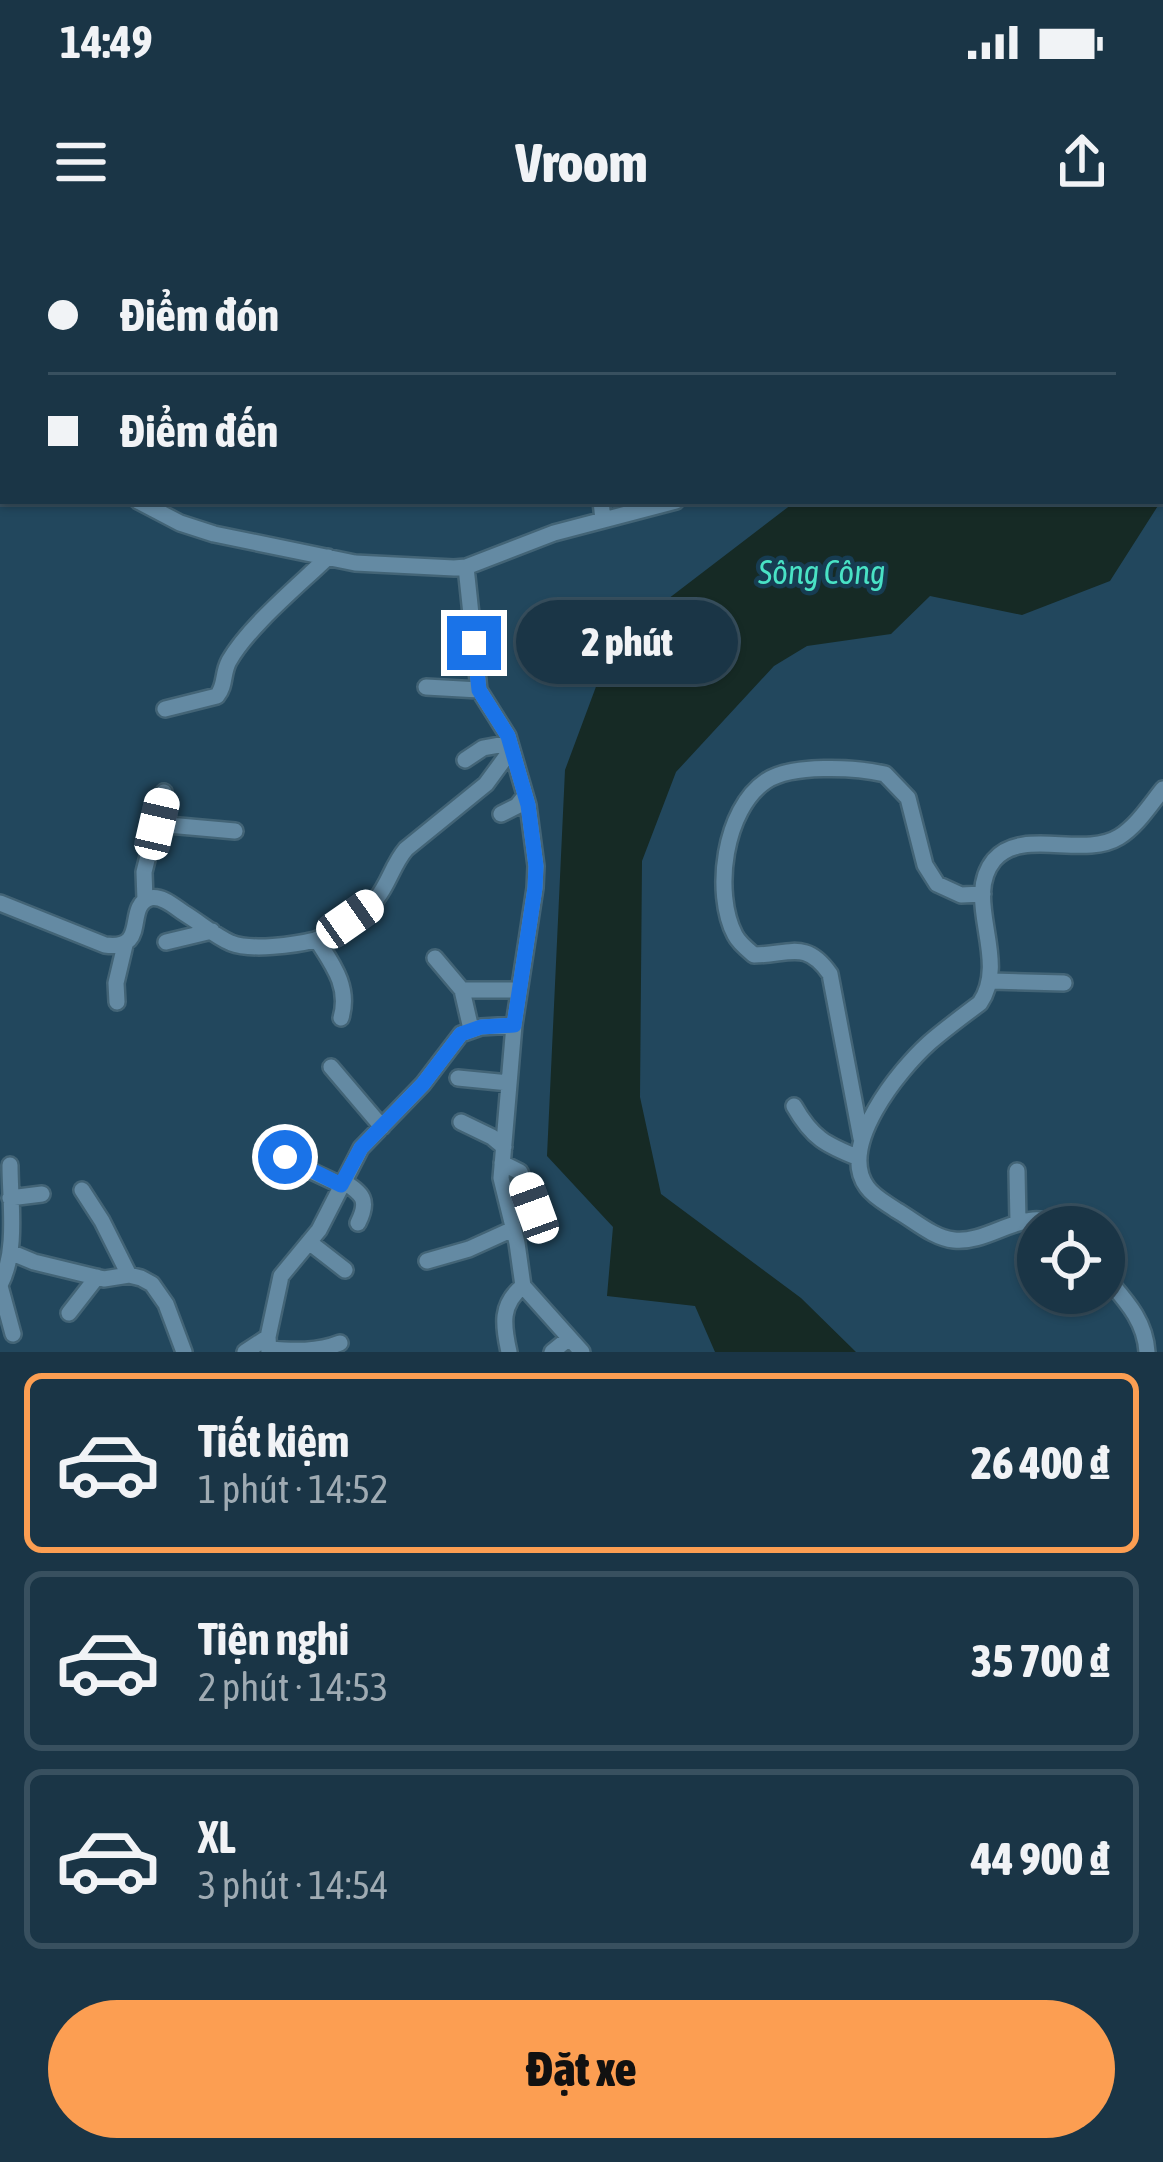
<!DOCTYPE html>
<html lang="vi">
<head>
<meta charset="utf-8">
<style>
	:root { --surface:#1a3546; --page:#274051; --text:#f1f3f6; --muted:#9fabb3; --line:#38505f; --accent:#fc9e52 }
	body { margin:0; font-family:"Asap Condensed",sans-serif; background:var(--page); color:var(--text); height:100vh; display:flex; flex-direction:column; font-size:45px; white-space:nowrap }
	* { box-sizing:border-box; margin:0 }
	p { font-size:39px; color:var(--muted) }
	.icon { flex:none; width:66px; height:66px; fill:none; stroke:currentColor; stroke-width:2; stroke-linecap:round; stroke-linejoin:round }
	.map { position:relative; height:1112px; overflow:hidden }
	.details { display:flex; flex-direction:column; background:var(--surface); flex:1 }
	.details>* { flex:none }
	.guide { position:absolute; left:0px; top:0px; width:1164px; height:264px; box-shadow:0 3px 9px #0004,0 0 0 3px var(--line); display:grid; align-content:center; height:264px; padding:0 48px; background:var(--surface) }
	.controls { position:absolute; left:1017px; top:966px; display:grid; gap:24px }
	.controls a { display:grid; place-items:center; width:108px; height:108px; border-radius:50%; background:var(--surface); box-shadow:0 3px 9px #0004,0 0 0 3px var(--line); font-size:60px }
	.end { position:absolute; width:54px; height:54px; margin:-27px; border:15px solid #1a73e8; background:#fff; box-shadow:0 0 0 6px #fff }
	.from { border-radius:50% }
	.bubble { position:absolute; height:84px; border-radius:42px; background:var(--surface); box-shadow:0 3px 9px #0004,0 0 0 3px var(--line); font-size:39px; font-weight:800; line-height:84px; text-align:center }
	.car { position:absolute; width:36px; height:72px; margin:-36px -18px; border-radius:15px; box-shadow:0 0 9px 3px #0007; background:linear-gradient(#fff 24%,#345 0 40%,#fff 0 76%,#345 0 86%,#fff 0) }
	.guide b { display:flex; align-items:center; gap:42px; height:114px; font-size:45px }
	.guide b+b { border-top:3px solid var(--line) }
	.guide i { width:30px; height:30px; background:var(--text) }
	ul { padding:21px 0 0; list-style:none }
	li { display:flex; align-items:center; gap:36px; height:180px; margin:0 24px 18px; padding:0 24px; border:6px solid var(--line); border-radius:18px }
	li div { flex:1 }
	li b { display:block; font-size:45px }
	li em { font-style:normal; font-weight:800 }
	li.current { border-color:var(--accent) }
	li>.icon { width:108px; height:108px; stroke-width:1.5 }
	.cta { display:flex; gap:24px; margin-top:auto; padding:24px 48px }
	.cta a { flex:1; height:138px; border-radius:72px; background:var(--accent); color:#111; font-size:48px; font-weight:800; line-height:138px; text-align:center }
	.status { display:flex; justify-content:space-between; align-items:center; height:84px; padding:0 60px; background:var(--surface); direction:ltr }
	.status svg { height:33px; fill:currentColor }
	header { display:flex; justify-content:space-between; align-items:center; height:156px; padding:0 48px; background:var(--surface); font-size:54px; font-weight:800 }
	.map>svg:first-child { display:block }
	.water { fill:#162a25 }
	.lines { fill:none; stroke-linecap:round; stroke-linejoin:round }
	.minor-casing { stroke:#436476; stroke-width:20 }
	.minor { stroke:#648aa3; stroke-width:15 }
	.route { stroke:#1a73e8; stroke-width:15 }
	.labels { text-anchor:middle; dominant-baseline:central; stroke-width:9; stroke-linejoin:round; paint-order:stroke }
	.water-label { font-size:33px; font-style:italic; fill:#49e2c5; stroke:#173c52 }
</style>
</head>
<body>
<div class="status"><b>14:49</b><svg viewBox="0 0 49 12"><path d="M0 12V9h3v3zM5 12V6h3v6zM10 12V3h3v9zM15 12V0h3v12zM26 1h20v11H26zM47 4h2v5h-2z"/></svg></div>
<header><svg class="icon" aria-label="menu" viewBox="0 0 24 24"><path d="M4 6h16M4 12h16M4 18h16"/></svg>Vroom<svg class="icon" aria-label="share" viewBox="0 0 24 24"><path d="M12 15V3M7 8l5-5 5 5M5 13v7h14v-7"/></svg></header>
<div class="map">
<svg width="1163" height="1112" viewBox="0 0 1163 1112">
	<rect width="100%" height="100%" fill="#22475d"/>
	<path class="water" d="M 826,0 L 1163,0 L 1161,261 L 1161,3 L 827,3 Z
		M 796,261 L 1161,261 L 1110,341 L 1022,375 L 930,356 L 891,394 L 807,406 L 774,426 L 676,532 L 642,621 L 640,857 L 661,954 L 801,1058 L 856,1112 L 715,1112 L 695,1066 L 607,1056 L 613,987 L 547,916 L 565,530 L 613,401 Z"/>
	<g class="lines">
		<defs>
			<path id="minor" d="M 727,0 L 728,3
				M 0,151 L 3,169
				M 138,261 L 180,283 L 214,294 L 355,323 L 454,328 L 466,327 L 554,293 L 676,261
				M 601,261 L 603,280
				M 466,327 L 479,450 L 508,496 L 528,565 L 536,626 L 535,648 L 514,785 L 501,938 L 517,1003 L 523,1046 L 582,1112
				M 426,447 L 479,450
				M 165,469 L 217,456 C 226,445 222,434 229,421 C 249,386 298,346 328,317
				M 465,520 L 483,508 L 510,503
				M 501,574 L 517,566 L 525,556
				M 157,584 L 235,591
				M 145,660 L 144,632 L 164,552
				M 0,663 L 105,705 C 150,711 124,666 150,658 C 162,655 175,667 184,673 C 199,682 215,696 231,703 C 251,711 295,705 315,700 C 331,695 367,670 377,658 C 389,643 393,624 406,609 L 486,544 L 511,510
				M 317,700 C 333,725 350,747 341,778
				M 166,702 L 212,691
				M 435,718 L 462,750 L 471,789
				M 991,741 L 1064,743
				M 462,750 L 512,750
				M 117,762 L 116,743 L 125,705
				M 331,827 L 382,887
				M 458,838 L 509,843
				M 794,866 C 812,898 826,905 859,918
				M 461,882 L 492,897 L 504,907
				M 861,898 L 830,734 C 806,699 789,715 754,715 C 748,710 739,703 735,695 C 713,653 724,569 766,541 C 791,524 855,527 885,534 L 908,558 L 925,625 L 937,644 L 961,655 L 983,654
				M 264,909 L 341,945
				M 502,923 L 520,932 L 543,993
				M 1017,931 L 1018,983
				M 343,941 C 362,954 370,959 358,983
				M 82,950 L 102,981 L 129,1035
				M 10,958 L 42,954
				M 1061,987 C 1025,964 991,1004 954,1000 C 933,998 914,980 896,970 C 886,963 874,957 867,947 C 837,906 899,830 929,803 C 945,789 963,776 980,763 C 1010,719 962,659 994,620 C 1022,587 1083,619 1119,597 C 1137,586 1150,565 1163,549
				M 309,1002 L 345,1030
				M 10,1012 L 34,1022 L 104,1039 L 129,1035 L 141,1038 L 152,1044 L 166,1064 L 184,1112
				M 427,1021 L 469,1009 L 513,989
				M 1104,1035 C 1124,1059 1145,1079 1147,1112
				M 0,1045 C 18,1011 10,962 10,925
				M 0,1046 L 13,1094
				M 69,1073 L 97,1037
				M 269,1109 C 293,1111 318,1112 340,1103
				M 245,1112 L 268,1097
				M 269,1112 L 268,1097 L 281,1036 L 319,990 L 361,908 L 423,844 L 461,794 L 481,787 L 514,785
				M 509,1112 C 503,1085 500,1064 523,1046
				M 552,1112 L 568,1099"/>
		</defs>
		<use href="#minor" class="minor-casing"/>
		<use href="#minor" class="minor"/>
	</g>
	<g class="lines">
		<path class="route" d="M 285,917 L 341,945 L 361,908 L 423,844 L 461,794 L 481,787 L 514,785 L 535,648 L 536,626 L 528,565 L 508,496 L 479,450 L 474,403"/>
	</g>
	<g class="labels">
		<g class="water-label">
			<text x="822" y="332">Sông Công</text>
		</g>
	</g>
</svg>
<div class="controls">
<a><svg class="icon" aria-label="locate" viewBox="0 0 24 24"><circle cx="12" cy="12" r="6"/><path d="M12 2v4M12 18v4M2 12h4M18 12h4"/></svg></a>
</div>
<i class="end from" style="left:285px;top:917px"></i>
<i class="end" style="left:474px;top:403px"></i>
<div class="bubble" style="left:516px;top:360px;width:222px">2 phút</div>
<i class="car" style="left:157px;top:584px;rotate:13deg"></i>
<i class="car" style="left:350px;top:679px;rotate:55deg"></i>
<i class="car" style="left:534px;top:968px;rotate:340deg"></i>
<div class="guide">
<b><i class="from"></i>Điểm đón</b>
<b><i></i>Điểm đến</b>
</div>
</div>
<section class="details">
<ul>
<li class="current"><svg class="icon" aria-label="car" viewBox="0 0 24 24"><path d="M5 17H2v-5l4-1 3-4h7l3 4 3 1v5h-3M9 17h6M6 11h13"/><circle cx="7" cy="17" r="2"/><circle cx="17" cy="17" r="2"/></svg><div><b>Tiết kiệm</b><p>1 phút · 14:52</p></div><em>26 400 ₫</em></li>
<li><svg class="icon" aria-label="car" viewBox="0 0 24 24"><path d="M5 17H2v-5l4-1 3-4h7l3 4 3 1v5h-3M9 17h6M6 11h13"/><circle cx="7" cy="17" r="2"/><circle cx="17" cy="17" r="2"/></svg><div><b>Tiện nghi</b><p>2 phút · 14:53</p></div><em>35 700 ₫</em></li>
<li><svg class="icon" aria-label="car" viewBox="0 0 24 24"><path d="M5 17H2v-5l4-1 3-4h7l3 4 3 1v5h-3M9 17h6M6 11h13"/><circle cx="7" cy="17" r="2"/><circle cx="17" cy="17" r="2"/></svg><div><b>XL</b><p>3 phút · 14:54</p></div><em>44 900 ₫</em></li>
</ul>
<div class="cta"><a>Đặt xe</a></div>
</section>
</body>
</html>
